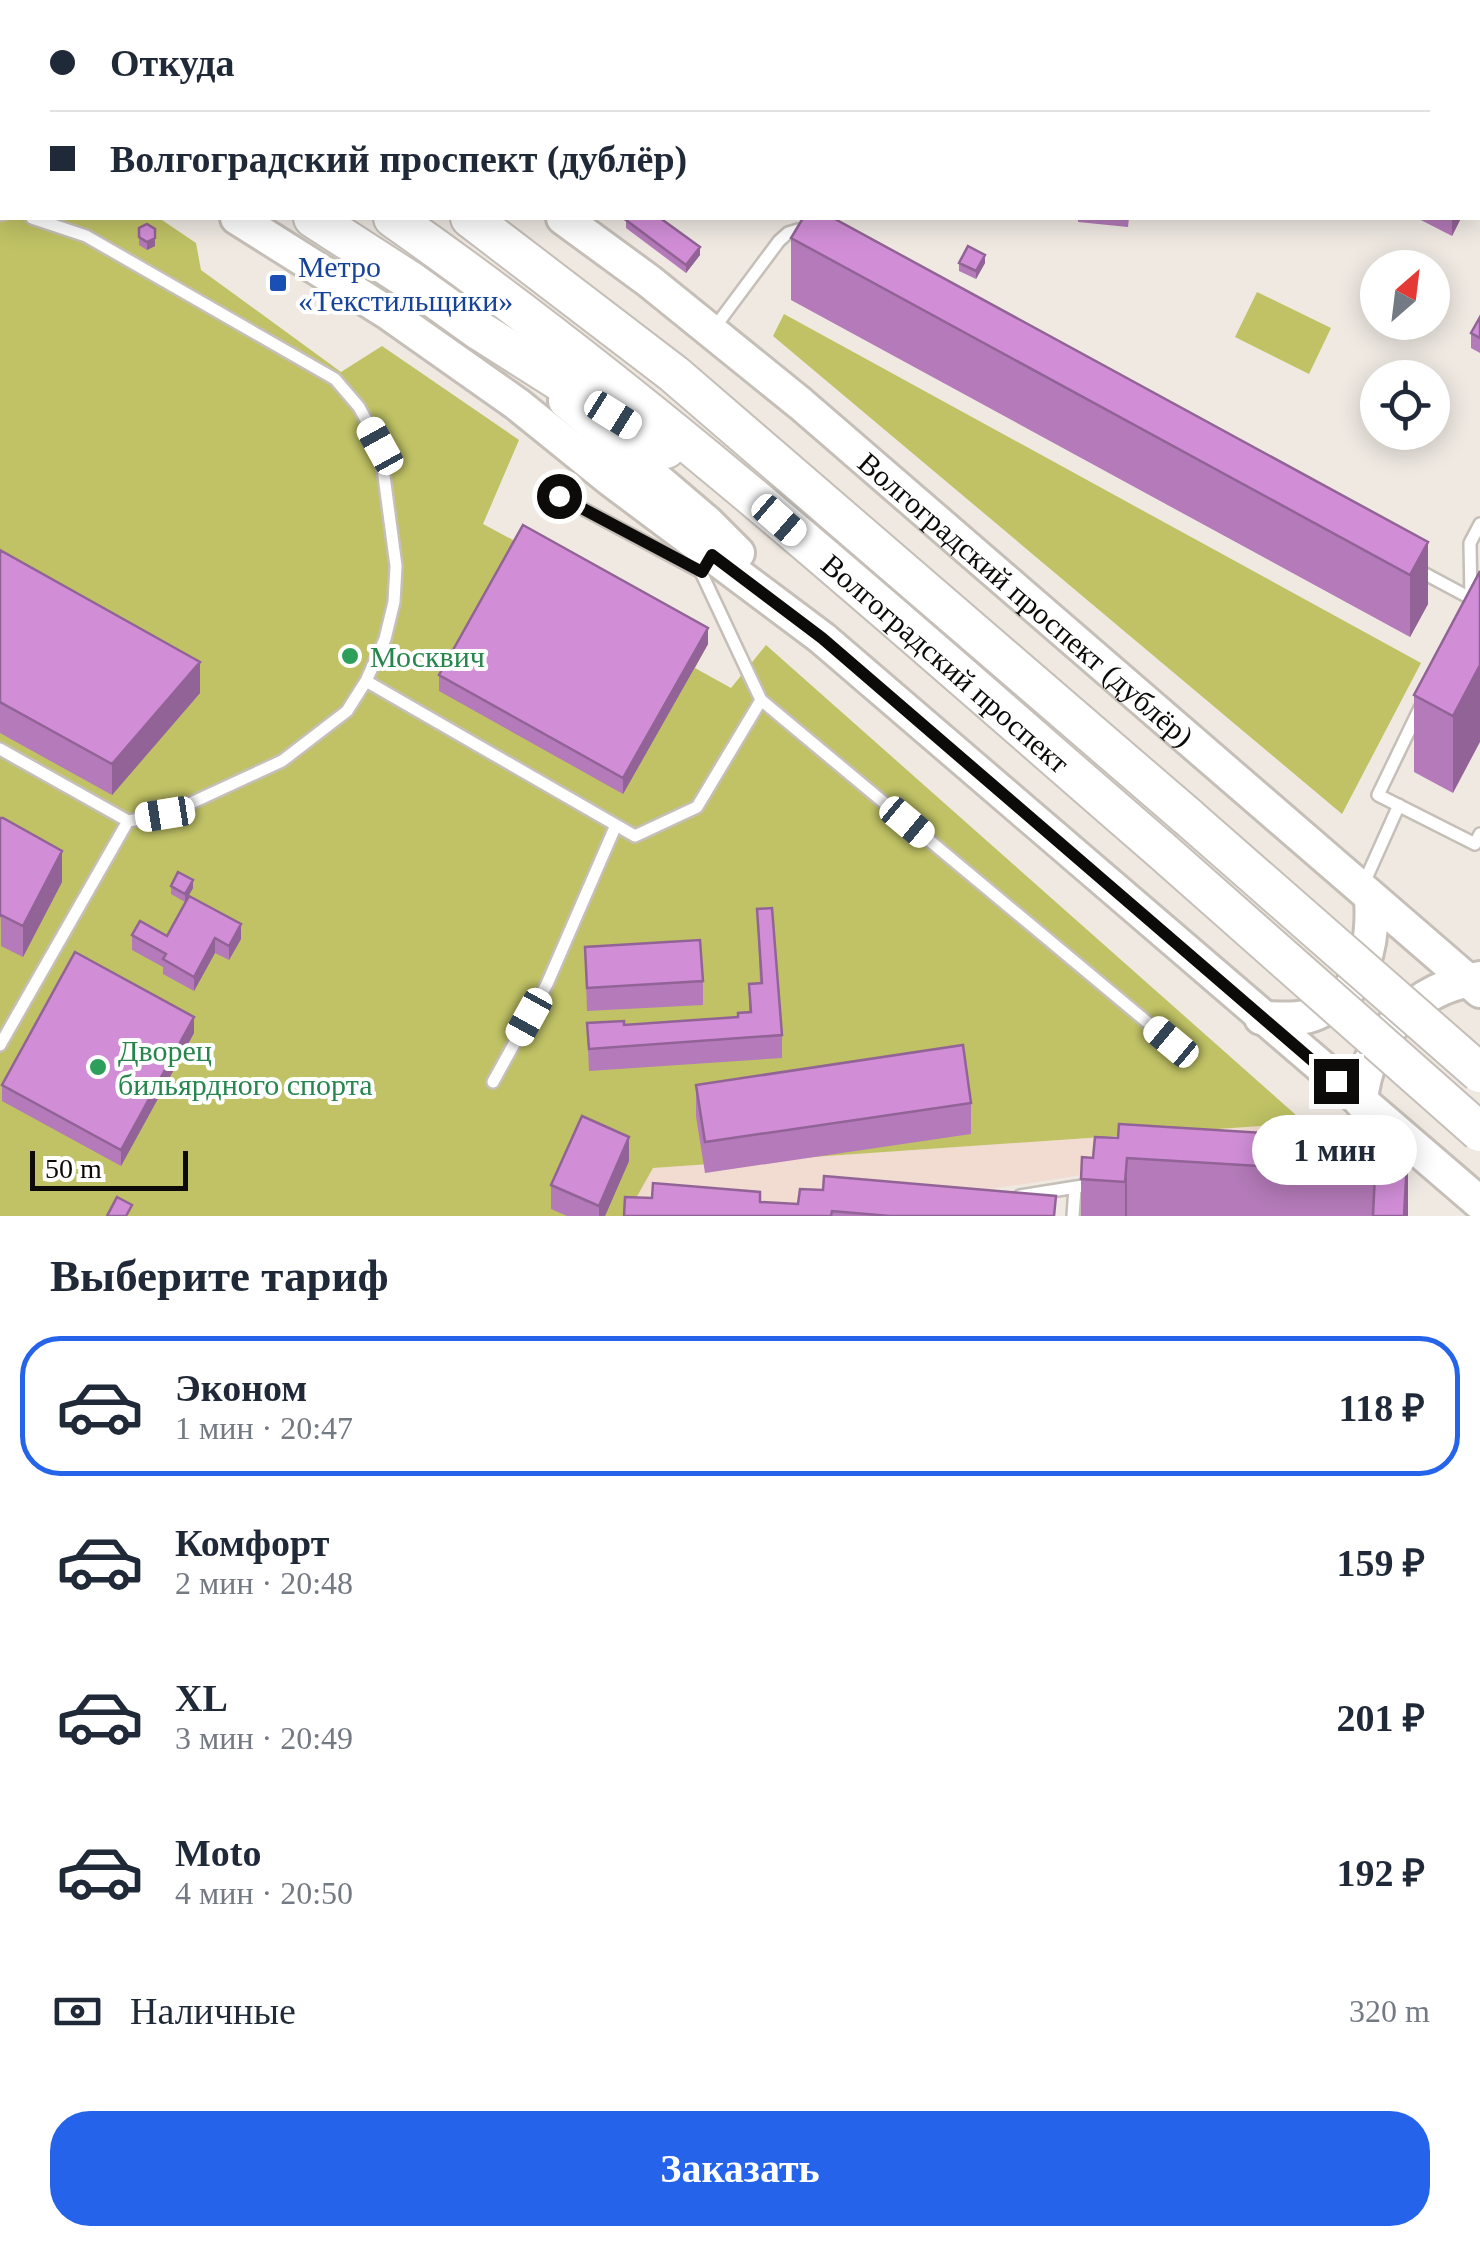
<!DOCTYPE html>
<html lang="ru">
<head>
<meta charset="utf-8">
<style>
	:root { --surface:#fff; --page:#f6f6f7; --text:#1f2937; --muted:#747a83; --line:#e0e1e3; --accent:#2563eb }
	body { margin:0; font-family:"Times New Roman",serif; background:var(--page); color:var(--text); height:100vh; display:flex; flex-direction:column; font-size:38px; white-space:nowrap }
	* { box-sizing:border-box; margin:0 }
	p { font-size:32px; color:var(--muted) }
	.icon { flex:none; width:55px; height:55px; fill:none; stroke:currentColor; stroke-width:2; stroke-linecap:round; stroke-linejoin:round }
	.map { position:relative; height:1216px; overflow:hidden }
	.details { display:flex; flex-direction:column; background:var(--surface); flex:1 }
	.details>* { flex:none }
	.hud { position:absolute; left:0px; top:0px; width:1480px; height:220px; box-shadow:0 5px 25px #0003; display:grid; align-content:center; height:220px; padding:0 50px; background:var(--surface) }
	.needle { width:65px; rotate:28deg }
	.buttons { position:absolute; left:1360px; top:250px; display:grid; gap:20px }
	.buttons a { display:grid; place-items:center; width:90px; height:90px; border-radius:50%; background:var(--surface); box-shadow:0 5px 25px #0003; font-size:50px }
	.scale { position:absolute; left:30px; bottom:25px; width:158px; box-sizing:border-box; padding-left:10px; border:5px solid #0d0b09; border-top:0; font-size:28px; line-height:35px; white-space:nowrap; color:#0d0b09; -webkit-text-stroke:8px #fff; paint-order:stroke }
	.end { position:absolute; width:45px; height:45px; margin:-22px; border:12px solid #0d0b09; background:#fff; box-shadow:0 0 0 5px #fff }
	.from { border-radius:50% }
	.bubble { position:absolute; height:70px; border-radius:35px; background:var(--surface); box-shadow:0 5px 25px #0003; font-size:32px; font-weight:600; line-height:70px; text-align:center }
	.car { position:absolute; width:30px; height:60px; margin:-30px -15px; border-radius:12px; box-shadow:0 0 8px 2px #0007; background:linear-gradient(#fff 24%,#345 0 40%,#fff 0 76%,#345 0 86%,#fff 0) }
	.hud b { display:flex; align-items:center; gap:35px; height:95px; font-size:38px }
	.hud b+b { border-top:2px solid var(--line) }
	.hud i { width:25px; height:25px; background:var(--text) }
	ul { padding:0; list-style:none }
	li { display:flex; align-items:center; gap:30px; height:140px; margin:0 20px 15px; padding:0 30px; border:5px solid transparent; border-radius:40px }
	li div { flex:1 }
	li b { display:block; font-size:38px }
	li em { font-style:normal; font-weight:600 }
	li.selected { border-color:var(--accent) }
	li>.icon { width:90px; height:90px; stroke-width:1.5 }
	h2 { padding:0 50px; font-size:45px; line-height:120px }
	.pay { display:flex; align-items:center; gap:25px; height:110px; padding:0 50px; font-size:38px }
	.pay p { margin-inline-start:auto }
	.cta { display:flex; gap:20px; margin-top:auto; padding:20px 50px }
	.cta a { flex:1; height:115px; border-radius:40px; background:var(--accent); color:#fff; font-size:40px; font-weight:600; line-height:115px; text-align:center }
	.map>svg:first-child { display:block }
	.industrial { fill:#f2dbd0 }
	.built { fill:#ebdfd2 }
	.green { fill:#c0c265 }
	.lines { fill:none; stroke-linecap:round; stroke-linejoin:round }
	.lane-casing { stroke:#c5bfb8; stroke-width:16 }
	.secondary-casing { stroke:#c5bfb8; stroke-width:38 }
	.primary-casing { stroke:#c5bfb8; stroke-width:42 }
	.lane { stroke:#fff; stroke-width:11 }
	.secondary { stroke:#fff; stroke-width:32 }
	.primary { stroke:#fff; stroke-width:38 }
	.primary-bridge-casing { stroke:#c5bfb8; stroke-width:42; stroke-linecap:butt }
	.primary-bridge { stroke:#fff; stroke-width:38 }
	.wall { fill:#b47ab9 }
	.shaded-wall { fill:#926396 }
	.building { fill:#d18ed7; stroke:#926396; stroke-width:2.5 }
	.route { stroke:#0d0b09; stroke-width:12 }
	.transit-dot { fill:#1a4fb4; stroke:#fff; stroke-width:4 }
	.leisure-dot { fill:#2e9e5b; stroke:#fff; stroke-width:4 }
	.labels { text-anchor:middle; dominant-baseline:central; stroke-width:8; stroke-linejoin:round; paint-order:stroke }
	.transit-label { font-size:30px; fill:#164399; stroke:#fff; text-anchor:start }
	.street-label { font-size:30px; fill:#0d0b09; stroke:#fff }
	.leisure-label { font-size:30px; fill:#27864d; stroke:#fff; text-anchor:start }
</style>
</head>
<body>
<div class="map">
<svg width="1480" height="1216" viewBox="0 0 1480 1216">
	<rect width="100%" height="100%" fill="#efe9e2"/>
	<path class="industrial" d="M 1305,1123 L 1374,1185 L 1127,1168 L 816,1216 L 626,1216 L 653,1168 Z"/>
	<path class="built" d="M 1075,0 L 1463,0 L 1075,2 Z"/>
	<path class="green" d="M 0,106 L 2,218 L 159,218 L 196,243 L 201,270 L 341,372 L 382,346 L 519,440 L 483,524 L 708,644 L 695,668 L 731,688 L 766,645 L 1305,1123 L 653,1168 L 626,1216 L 0,1216 Z
		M 1257,292 L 1331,328 L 1309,374 L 1235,337 Z
		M 784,314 L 1421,663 L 1342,814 L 773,336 Z"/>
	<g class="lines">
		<defs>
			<path id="lane" d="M 730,2 L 731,0
				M 947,2 L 947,0
				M 1057,2 L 1057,0
				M 0,214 L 2,214
				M 715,327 L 779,241 L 788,233 L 798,230 L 808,235
				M 559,496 L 701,572 L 705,567
				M 1416,569 L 1472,599
				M 1471,601 L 1470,543 L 1480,524
				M 366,681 L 635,836 L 697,807 L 761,700 L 701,572
				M 761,700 L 1171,1042
				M 1420,708 L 1378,795 L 1475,844 L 1480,834
				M 0,749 L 128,821 L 165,815 L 282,761 L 347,711 L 366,681 L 385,639 L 394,602 L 396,566 L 380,446 L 359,407 L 335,379 L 86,236 L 32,218
				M 1364,883 L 1399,805
				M 0,1045 L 128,821
				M 493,1082 L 547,984 L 616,825
				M 1020,1196 L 1095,1184
				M 1073,1216 L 1075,1188"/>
			<g id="secondary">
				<path d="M 215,0 L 219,2"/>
				<path d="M 394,2 L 395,0"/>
				<path d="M 524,2 L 525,0"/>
				<path d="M 237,218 L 388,313 L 517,404 L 611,480 L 822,638 L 1480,1203"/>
				<path id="s1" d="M 563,218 L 649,281 L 801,404 L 1480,991"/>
				<path d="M 565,401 L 708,523 L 738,553"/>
				<path d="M 1261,1018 C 1280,1018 1300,1021 1317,1013 C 1364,993 1374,944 1371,898"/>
				<path d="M 1361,1102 C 1366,1037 1416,987 1480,978"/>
			</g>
			<g id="primary">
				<path d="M 32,0 L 36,2"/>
				<path d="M 122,0 L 126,2"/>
				<path d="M 0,44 L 2,46"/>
				<path d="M 313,218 L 409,280 L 480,331 L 666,449"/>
				<path id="s2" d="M 393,218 C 664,408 909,632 1160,849"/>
				<path d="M 470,218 L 674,374 L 1188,817"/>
			</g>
		</defs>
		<use href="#lane" class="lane-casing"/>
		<use href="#secondary" class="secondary-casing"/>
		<use href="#primary" class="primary-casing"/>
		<use href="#lane" class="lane"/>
		<use href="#secondary" class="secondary"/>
		<use href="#primary" class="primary"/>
		<defs>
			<path id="primary-bridge" d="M 1188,817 L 1480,1073
				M 1160,849 L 1480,1132"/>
		</defs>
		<use href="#primary-bridge" class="primary-bridge-casing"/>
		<use href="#primary-bridge" class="primary-bridge"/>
	</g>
	<path class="wall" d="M 1078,218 L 1129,218 L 1128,227 L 1078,222 Z
		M 1417,218 L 1461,218 L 1452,236 Z
		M 626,220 L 700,255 L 686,273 L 626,228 Z
		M 139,228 L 155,229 L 155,246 L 147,250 L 139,245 Z
		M 791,238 L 1428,542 L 1428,604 L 1410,637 L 791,300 Z
		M 959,263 L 985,263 L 976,279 L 959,271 Z
		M 1480,317 L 1480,353 L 1471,348 L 1471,333 Z
		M 0,550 L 200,693 L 112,795 L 0,733 Z
		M 1480,571 L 1453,793 L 1414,772 L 1414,695 Z
		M 708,644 L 623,794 L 439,691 L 439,675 Z
		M 0,818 L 62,882 L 23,957 L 1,946 Z
		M 171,886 L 193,888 L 185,902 L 171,894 Z
		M 757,909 L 782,1035 L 782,1058 L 589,1071 L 587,1023 L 624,1025 L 738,1017 L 749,1012 L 749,984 L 760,983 Z
		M 132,935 L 167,936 L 241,939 L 229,960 L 215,953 L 194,991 L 163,974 L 163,967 L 132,950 Z
		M 585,947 L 703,981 L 703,1005 L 587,1011 Z
		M 194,1033 L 121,1166 L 2,1101 L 2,1085 Z
		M 696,1085 L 971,1103 L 971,1134 L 705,1173 L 696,1116 Z
		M 1118,1138 L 1408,1142 L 1408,1216 L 1081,1216 L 1081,1179 L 1093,1158 Z
		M 629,1161 L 605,1216 L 567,1216 L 551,1209 L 551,1185 Z
		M 760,1202 L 1056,1216 L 624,1216 Z"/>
	<path class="shaded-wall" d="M 1480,120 L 1480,181 L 1478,186 L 1478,124 Z
		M 1452,218 L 1461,218 L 1452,236 Z
		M 155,238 L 155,246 L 147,250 L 147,242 Z
		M 700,247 L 700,255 L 686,273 L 686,265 Z
		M 985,255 L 985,263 L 976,279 L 976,271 Z
		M 1428,542 L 1428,604 L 1410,637 L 1410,575 Z
		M 708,628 L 708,644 L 623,794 L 623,778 Z
		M 200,662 L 200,693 L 112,795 L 112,764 Z
		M 1480,665 L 1480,742 L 1453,793 L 1453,716 Z
		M 62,851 L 62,882 L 23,957 L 23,926 Z
		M 193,880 L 193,888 L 185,902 L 185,894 Z
		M 241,924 L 241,939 L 229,960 L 229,946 Z
		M 215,938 L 215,953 L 194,991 L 194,977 Z
		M 194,1017 L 194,1033 L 121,1166 L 121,1150 Z
		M 629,1137 L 629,1161 L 605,1216 L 599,1216 L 599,1206 Z
		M 1408,1142 L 1408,1216 L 1404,1216 Z
		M 1127,1158 L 1127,1216 L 1125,1216 L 1125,1182 Z"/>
	<path class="building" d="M 553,0 L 595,0 L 595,2 L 553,2 Z
		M 759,0 L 800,0 L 800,2 L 758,2 Z
		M 974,0 L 1023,0 L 1023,2 L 974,2 Z
		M 1287,0 L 1297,0 L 1302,2 L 1286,2 Z
		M 1345,0 L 1380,0 L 1379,2 L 1344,2 Z
		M 1480,20 L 1480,120 L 1478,124 L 1478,24 Z
		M 628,218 L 660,218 L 700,247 L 686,265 L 626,220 Z
		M 803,218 L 833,218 L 1428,542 L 1410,575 L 791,238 Z
		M 147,224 L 155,229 L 155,238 L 147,242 L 139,237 L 139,228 Z
		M 968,246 L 985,255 L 976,271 L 959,263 Z
		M 1480,317 L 1480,338 L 1471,333 Z
		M 523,525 L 708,628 L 623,778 L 439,675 Z
		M 0,550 L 200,662 L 112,764 L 0,702 Z
		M 1480,571 L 1480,665 L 1453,716 L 1414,695 Z
		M 0,818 L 3,818 L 62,851 L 23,926 L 1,915 L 0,916 Z
		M 178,872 L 193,880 L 185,894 L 171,886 Z
		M 189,896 L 241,924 L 229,946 L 215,938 L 194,977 L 163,959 L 166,954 L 132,935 L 140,921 L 167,936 Z
		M 772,908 L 782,1035 L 589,1049 L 587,1023 L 624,1021 L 624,1025 L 738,1017 L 738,1013 L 751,1012 L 749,984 L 762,983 L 757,909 Z
		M 700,940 L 703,981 L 587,988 L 585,947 Z
		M 75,952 L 194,1017 L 121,1150 L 2,1085 Z
		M 963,1045 L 971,1103 L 705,1142 L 696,1085 Z
		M 582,1116 L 629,1137 L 599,1206 L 551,1185 Z
		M 1119,1124 L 1408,1142 L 1404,1216 L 1373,1216 L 1375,1173 L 1127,1158 L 1125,1182 L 1081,1179 L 1082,1157 L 1093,1158 L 1095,1137 L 1118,1138 Z
		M 824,1176 L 1056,1196 L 1054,1216 L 890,1216 L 832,1211 L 831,1216 L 624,1216 L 625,1197 L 652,1198 L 653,1183 L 760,1192 L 760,1202 L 798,1204 L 800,1189 L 823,1190 Z
		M 117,1197 L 132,1205 L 126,1216 L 107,1216 Z"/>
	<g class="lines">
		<path class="route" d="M 559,496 L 702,572 L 712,555 L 822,638 L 1336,1081"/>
	</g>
	<rect class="transit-dot" x="268" y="273" width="20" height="20" rx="5"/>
	<g class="leisure-dot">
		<circle cx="350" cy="656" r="10"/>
		<circle cx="98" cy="1067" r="10"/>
	</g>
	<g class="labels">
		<g class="transit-label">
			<text x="298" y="266">Метро<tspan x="298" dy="34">«Текстильщики»</tspan></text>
		</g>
		<g class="street-label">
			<text stroke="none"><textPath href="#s1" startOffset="600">Волгоградский проспект (дублёр)</textPath></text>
			<text stroke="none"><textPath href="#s2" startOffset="710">Волгоградский проспект</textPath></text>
		</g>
		<g class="leisure-label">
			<text x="370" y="656">Москвич</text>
			<text x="118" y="1050">Дворец<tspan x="118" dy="34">бильярдного спорта</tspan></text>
		</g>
	</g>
</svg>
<div class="buttons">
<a><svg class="needle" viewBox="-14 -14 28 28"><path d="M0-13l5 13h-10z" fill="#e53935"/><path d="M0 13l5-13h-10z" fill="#747a83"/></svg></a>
<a><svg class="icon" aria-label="locate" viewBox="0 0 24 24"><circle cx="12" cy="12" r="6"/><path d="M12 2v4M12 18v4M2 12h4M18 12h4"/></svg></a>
</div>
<div class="scale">50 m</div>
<i class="end from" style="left:559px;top:496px"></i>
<i class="end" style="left:1336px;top:1081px"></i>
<div class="bubble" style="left:1252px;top:1115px;width:165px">1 мин</div>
<i class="car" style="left:613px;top:415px;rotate:122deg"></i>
<i class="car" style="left:380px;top:446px;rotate:331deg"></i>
<i class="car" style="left:779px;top:520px;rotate:131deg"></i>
<i class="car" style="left:165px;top:814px;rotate:261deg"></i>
<i class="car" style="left:907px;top:822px;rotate:130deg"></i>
<i class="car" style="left:529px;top:1017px;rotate:209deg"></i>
<i class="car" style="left:1171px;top:1042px;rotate:310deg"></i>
<div class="hud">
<b><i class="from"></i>Откуда</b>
<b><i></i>Волгоградский проспект (дублёр)</b>
</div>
</div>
<section class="details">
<h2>Выберите тариф</h2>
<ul>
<li class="selected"><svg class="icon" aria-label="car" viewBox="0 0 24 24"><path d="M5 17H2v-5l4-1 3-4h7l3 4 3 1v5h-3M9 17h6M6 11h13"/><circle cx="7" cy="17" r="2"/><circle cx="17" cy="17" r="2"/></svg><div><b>Эконом</b><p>1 мин · 20:47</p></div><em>118 ₽</em></li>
<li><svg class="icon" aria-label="car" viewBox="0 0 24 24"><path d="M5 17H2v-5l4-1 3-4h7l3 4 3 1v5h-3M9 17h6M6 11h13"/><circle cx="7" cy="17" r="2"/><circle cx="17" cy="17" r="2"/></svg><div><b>Комфорт</b><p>2 мин · 20:48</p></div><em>159 ₽</em></li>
<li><svg class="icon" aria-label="car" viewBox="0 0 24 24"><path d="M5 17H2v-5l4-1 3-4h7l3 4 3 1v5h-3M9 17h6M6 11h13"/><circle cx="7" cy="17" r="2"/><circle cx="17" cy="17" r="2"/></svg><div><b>XL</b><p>3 мин · 20:49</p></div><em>201 ₽</em></li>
<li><svg class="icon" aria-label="car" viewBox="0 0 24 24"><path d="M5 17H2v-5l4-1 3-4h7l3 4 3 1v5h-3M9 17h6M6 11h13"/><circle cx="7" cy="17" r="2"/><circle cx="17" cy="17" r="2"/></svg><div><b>Moto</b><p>4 мин · 20:50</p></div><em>192 ₽</em></li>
</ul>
<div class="pay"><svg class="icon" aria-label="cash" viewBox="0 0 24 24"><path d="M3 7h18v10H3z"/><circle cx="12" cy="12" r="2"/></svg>Наличные<p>320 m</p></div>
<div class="cta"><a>Заказать</a></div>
</section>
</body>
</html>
